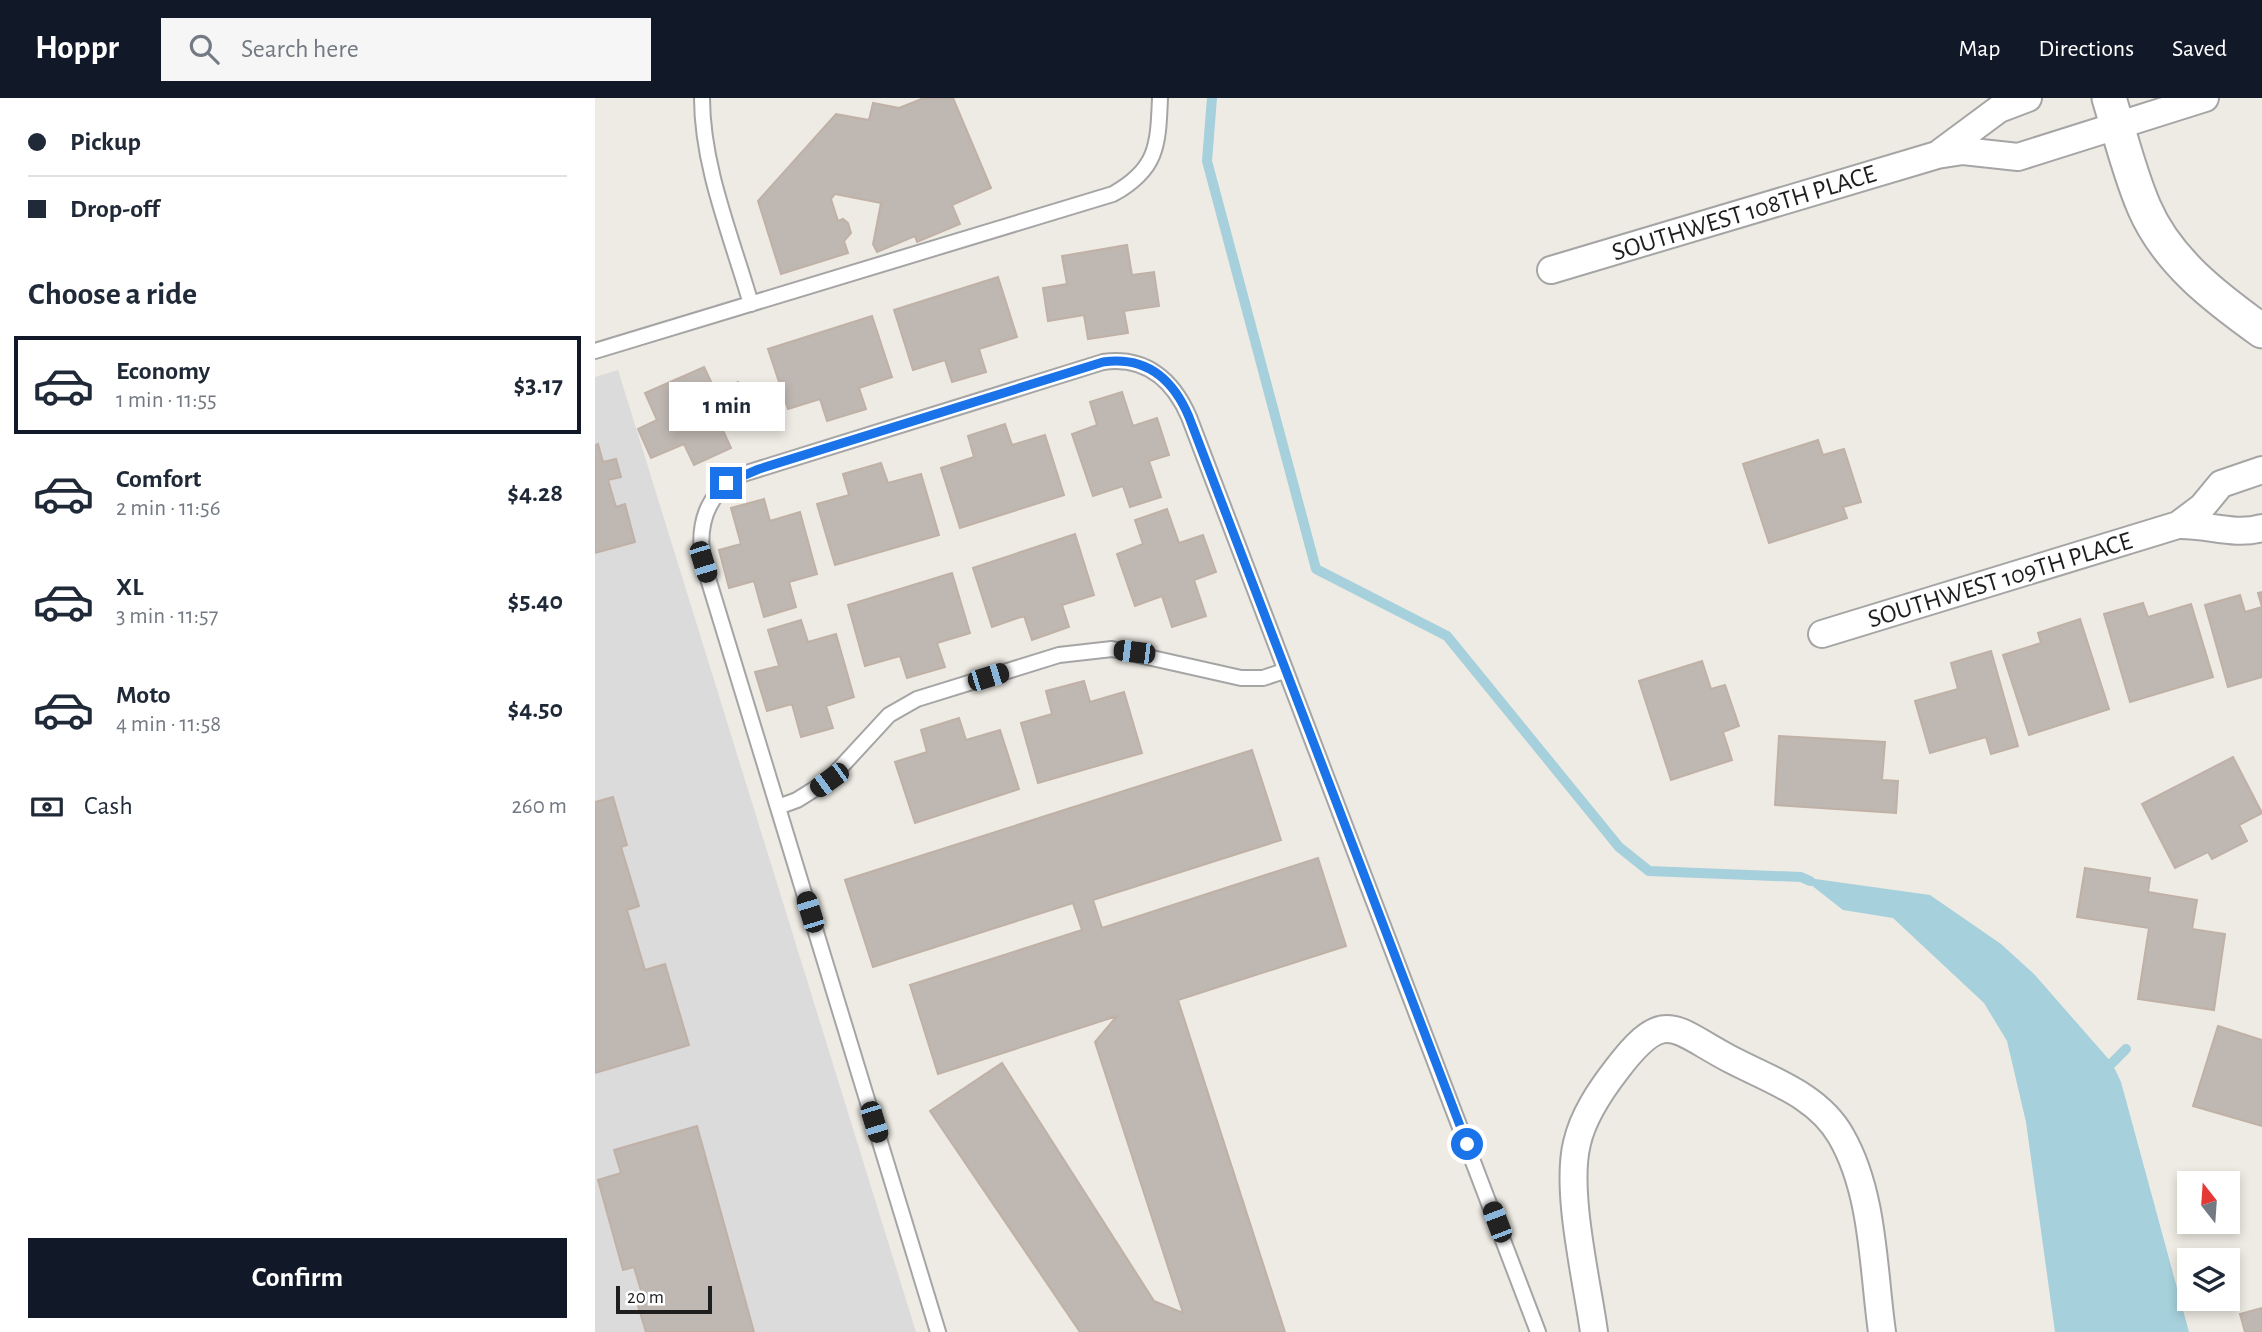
<!DOCTYPE html>
<html lang="en">
<head>
<meta charset="utf-8">
<style>
	:root { --surface:#fff; --page:#f6f6f7; --text:#1f2937; --muted:#747a83; --line:#e0e1e3; --accent:#111827 }
	body { margin:0; font-family:"Alegreya Sans",sans-serif; background:var(--page); color:var(--text); height:100vh; display:flex; flex-direction:column; font-size:26px; white-space:nowrap }
	* { box-sizing:border-box; margin:0 }
	p { font-size:23px; color:var(--muted) }
	.icon { flex:none; width:38px; height:38px; fill:none; stroke:currentColor; stroke-width:2; stroke-linecap:round; stroke-linejoin:round }
	.map { position:relative; flex:1; overflow:hidden }
	.sheet { display:flex; flex-direction:column; background:var(--surface); width:595px }
	.sheet>* { flex:none }
	.top-card { display:grid; align-content:center; height:154px; padding:0 28px; background:var(--surface) }
	.needle { width:46px; rotate:343deg }
	.buttons { position:absolute; left:1582px; top:1073px; display:grid; gap:14px }
	.buttons a { display:grid; place-items:center; width:63px; height:63px; border-radius:0px; background:var(--surface); box-shadow:0 4px 10px #0003; font-size:35px }
	.scale { position:absolute; left:21px; bottom:18px; width:96px; box-sizing:border-box; padding-left:7px; border:4px solid #1e1e1e; border-top:0; font-size:19px; line-height:24px; white-space:nowrap; color:#1e1e1e; -webkit-text-stroke:5px #fff; paint-order:stroke }
	.end { position:absolute; width:32px; height:32px; margin:-16px; border:9px solid #1a73e8; background:#fff; box-shadow:0 0 0 4px #fff }
	.from { border-radius:50% }
	.bubble { position:absolute; height:49px; border-radius:0px; background:var(--surface); box-shadow:0 4px 10px #0003; font-size:23px; font-weight:700; line-height:49px; text-align:center }
	.car { position:absolute; width:21px; height:42px; margin:-21px -10px; border-radius:9px; box-shadow:0 0 5px 2px #0007; background:linear-gradient(#222 24%,#8ab4d8 0 40%,#222 0 76%,#8ab4d8 0 86%,#222 0) }
	.top-card b { display:flex; align-items:center; gap:24px; height:66px; font-size:26px }
	.top-card b+b { border-top:2px solid var(--line) }
	.top-card i { width:18px; height:18px; background:var(--text) }
	ul { padding:0; list-style:none }
	li { display:flex; align-items:center; gap:21px; height:98px; margin:0 14px 10px; padding:0 14px; border:4px solid transparent; border-radius:0px }
	li div { flex:1 }
	li b { display:block; font-size:26px }
	li em { font-style:normal; font-weight:700 }
	li.current { border-color:var(--accent) }
	li>.icon { width:63px; height:63px; stroke-width:1.5 }
	h2 { padding:0 28px; font-size:32px; line-height:84px }
	.pay { display:flex; align-items:center; gap:18px; height:77px; padding:0 28px; font-size:26px }
	.pay p { margin-inline-start:auto }
	.action { display:flex; gap:14px; margin-top:auto; padding:14px 28px }
	.action a { flex:1; height:80px; border-radius:0px; background:var(--accent); color:#fff; font-size:28px; font-weight:700; line-height:80px; text-align:center }
	header { display:flex; align-items:center; gap:42px; box-sizing:border-box; height:98px; padding:0 35px; background:var(--accent); color:#fff }
	header strong { font-size:33px }
	nav { display:flex; gap:38px; margin-inline-start:auto; font-size:24px }
	.search { width:490px; height:63px; background:var(--page); display:flex; align-items:center; gap:18px; box-sizing:border-box; padding:0 24px; border-radius:0px; color:var(--muted); font-size:26px }
	main { display:flex; flex:1; min-height:0 }
	.map>svg:first-child { display:block }
	.residential { fill:#dcdbdb }
	.water { fill:#a6d0db }
	.lines { fill:none; stroke-linecap:round; stroke-linejoin:round }
	.stream { stroke:#a6d0db; stroke-width:10 }
	.building { fill:#bfb7b1; stroke:#c0b1a7; stroke-width:2 }
	.service-casing { stroke:#a5a5a5; stroke-width:18 }
	.minor-casing { stroke:#a5a5a5; stroke-width:30 }
	.tertiary-casing { stroke:#a5a5a5; stroke-width:37 }
	.service { stroke:#fff; stroke-width:14 }
	.minor { stroke:#fff; stroke-width:26 }
	.tertiary { stroke:#fff; stroke-width:33 }
	.route { stroke:#1a73e8; stroke-width:9 }
	.labels { text-anchor:middle; dominant-baseline:central; stroke-width:5; stroke-linejoin:round; paint-order:stroke }
	.street-label { font-size:26px; fill:#1e1e1e; stroke:#fff }
</style>
</head>
<body>
<header>
<strong>Hoppr</strong>
<div class="search"><svg class="icon" aria-label="search" viewBox="0 0 24 24"><circle cx="10" cy="10" r="6"/><path d="M15 15l6 6"/></svg>Search here</div>
<nav><a>Map</a><a>Directions</a><a>Saved</a></nav>
</header>
<main>
<section class="sheet">
<div class="top-card">
<b><i class="from"></i>Pickup</b>
<b><i></i>Drop-off</b>
</div>
<h2>Choose a ride</h2>
<ul>
<li class="current"><svg class="icon" aria-label="car" viewBox="0 0 24 24"><path d="M5 17H2v-5l4-1 3-4h7l3 4 3 1v5h-3M9 17h6M6 11h13"/><circle cx="7" cy="17" r="2"/><circle cx="17" cy="17" r="2"/></svg><div><b>Economy</b><p>1 min · 11:55</p></div><em>$3.17</em></li>
<li><svg class="icon" aria-label="car" viewBox="0 0 24 24"><path d="M5 17H2v-5l4-1 3-4h7l3 4 3 1v5h-3M9 17h6M6 11h13"/><circle cx="7" cy="17" r="2"/><circle cx="17" cy="17" r="2"/></svg><div><b>Comfort</b><p>2 min · 11:56</p></div><em>$4.28</em></li>
<li><svg class="icon" aria-label="car" viewBox="0 0 24 24"><path d="M5 17H2v-5l4-1 3-4h7l3 4 3 1v5h-3M9 17h6M6 11h13"/><circle cx="7" cy="17" r="2"/><circle cx="17" cy="17" r="2"/></svg><div><b>XL</b><p>3 min · 11:57</p></div><em>$5.40</em></li>
<li><svg class="icon" aria-label="car" viewBox="0 0 24 24"><path d="M5 17H2v-5l4-1 3-4h7l3 4 3 1v5h-3M9 17h6M6 11h13"/><circle cx="7" cy="17" r="2"/><circle cx="17" cy="17" r="2"/></svg><div><b>Moto</b><p>4 min · 11:58</p></div><em>$4.50</em></li>
</ul>
<div class="pay"><svg class="icon" aria-label="cash" viewBox="0 0 24 24"><path d="M3 7h18v10H3z"/><circle cx="12" cy="12" r="2"/></svg>Cash<p>260 m</p></div>
<div class="action"><a>Confirm</a></div>
</section>
<div class="map">
<svg width="1667" height="1234" viewBox="0 0 1667 1234">
	<rect width="100%" height="100%" fill="#eeebe4"/>
	<path class="residential" d="M 23,272 L 321,1234 L 0,1234 L 0,279 Z"/>
	<path class="water" d="M 1206,779 L 1335,797 L 1406,846 L 1439,876 L 1517,965 L 1526,984 L 1594,1234 L 1460,1234 L 1431,1024 L 1412,943 L 1389,905 L 1298,820 L 1248,812 Z"/>
	<g class="lines">
		<path class="stream" d="M 617,0 L 612,63 L 721,471 L 852,538 L 1024,749 L 1054,773 L 1206,779 L 1215,783
			M 1517,965 L 1531,951"/>
	</g>
	<path class="building" d="M 329,0 L 358,0 L 396,90 L 357,107 L 365,126 L 322,144 L 320,138 L 282,154 L 278,146 L 286,105 L 240,96 L 236,101 L 243,123 L 248,121 L 253,125 L 256,135 L 249,143 L 253,155 L 186,176 L 163,103 L 241,16 L 274,22 L 278,5 L 304,10 Z
		M 532,147 L 537,177 L 559,174 L 564,208 L 529,213 L 533,235 L 493,241 L 489,217 L 453,223 L 448,190 L 472,186 L 467,158 Z
		M 403,179 L 422,239 L 384,251 L 391,274 L 357,284 L 350,262 L 318,272 L 299,212 Z
		M 277,218 L 297,279 L 264,290 L 271,311 L 232,323 L 225,301 L 193,311 L 173,251 Z
		M 109,269 L 121,294 L 143,284 L 156,315 L 126,328 L 136,350 L 99,367 L 89,346 L 56,360 L 43,331 L 62,322 L 50,295 Z
		M 527,294 L 538,328 L 562,320 L 574,357 L 554,363 L 566,399 L 535,409 L 528,388 L 498,398 L 477,336 L 502,327 L 495,304 Z
		M 410,326 L 417,347 L 450,337 L 469,397 L 365,430 L 346,370 L 379,359 L 373,338 Z
		M 1223,342 L 1228,357 L 1249,351 L 1266,404 L 1248,409 L 1252,420 L 1174,445 L 1148,366 Z
		M 3,346 L 8,364 L 21,361 L 26,379 L 13,382 L 21,409 L 30,406 L 40,444 L 0,455 L 0,347 Z
		M 286,365 L 293,385 L 326,376 L 344,437 L 240,467 L 222,406 L 254,397 L 248,376 Z
		M 169,401 L 175,423 L 205,414 L 222,476 L 194,484 L 201,509 L 169,519 L 159,483 L 134,490 L 124,452 L 146,446 L 136,410 Z
		M 572,411 L 584,445 L 608,437 L 621,474 L 599,482 L 611,518 L 577,529 L 567,498 L 540,508 L 522,456 L 548,446 L 540,422 Z
		M 480,436 L 499,497 L 467,507 L 474,529 L 437,542 L 429,518 L 397,529 L 378,470 Z
		M 357,475 L 375,535 L 342,545 L 350,569 L 312,580 L 305,558 L 270,568 L 253,507 Z
		M 1667,494 L 1667,579 L 1633,589 L 1610,507 L 1645,497 L 1650,514 L 1667,509 L 1663,495 Z
		M 1548,505 L 1553,519 L 1596,506 L 1618,579 L 1535,604 L 1509,516 Z
		M 1485,521 L 1514,611 L 1434,637 L 1408,557 L 1446,545 L 1443,535 Z
		M 206,522 L 213,544 L 241,536 L 259,599 L 231,608 L 238,630 L 206,639 L 197,606 L 172,613 L 160,574 L 184,568 L 173,532 Z
		M 1396,553 L 1423,648 L 1396,656 L 1391,639 L 1335,655 L 1320,603 L 1363,591 L 1356,565 Z
		M 1107,563 L 1116,591 L 1130,587 L 1144,628 L 1128,634 L 1137,662 L 1076,682 L 1044,583 Z
		M 489,583 L 495,604 L 529,594 L 547,655 L 443,685 L 426,625 L 457,616 L 451,593 Z
		M 364,620 L 371,642 L 405,632 L 424,691 L 320,725 L 300,664 L 332,654 L 326,632 Z
		M 1184,638 L 1290,644 L 1287,682 L 1303,683 L 1301,715 L 1180,707 Z
		M 657,652 L 686,742 L 498,802 L 507,830 L 723,760 L 751,848 L 583,902 L 690,1234 L 485,1234 L 335,1013 L 407,965 L 559,1203 L 588,1215 L 500,944 L 522,918 L 343,976 L 315,887 L 487,832 L 478,805 L 278,869 L 250,782 Z
		M 1638,659 L 1667,715 L 1644,727 L 1652,743 L 1617,761 L 1613,754 L 1580,770 L 1547,706 Z
		M 18,699 L 32,747 L 26,749 L 44,808 L 32,812 L 50,872 L 70,866 L 94,947 L 0,975 L 0,704 Z
		M 1490,770 L 1555,780 L 1553,794 L 1602,802 L 1597,831 L 1630,836 L 1619,912 L 1543,901 L 1554,830 L 1482,819 Z
		M 1623,928 L 1667,942 L 1667,1028 L 1598,1008 Z
		M 102,1028 L 159,1234 L 51,1234 L 43,1208 L 50,1206 L 39,1169 L 28,1172 L 3,1082 L 26,1075 L 19,1052 Z
		M 1667,1210 L 1667,1234 L 1650,1234 L 1645,1216 Z"/>
	<g class="lines">
		<defs>
			<path id="service" d="M 107,0 C 107,69 137,140 156,206
				M 0,253 L 518,96 C 563,71 563,47 565,0
				M 183,709 L 202,702 L 234,682 L 294,617 L 322,601 L 464,557 L 517,551 L 646,580 L 668,580 L 689,573
				M 343,1234 L 108,464 C 102,427 111,396 145,377 L 508,264 C 551,258 578,282 594,319 L 943,1234"/>
			<path id="minor" d="M 1346,54 L 1404,11 L 1433,0
				M 956,172 L 1342,57 L 1368,53 L 1423,59 L 1610,0
				M 1583,427 L 1607,409 L 1626,386 L 1667,372
				M 1227,536 L 1583,427 C 1612,426 1639,438 1667,430
				M 999,1234 C 992,1183 970,1093 982,1045 C 988,1018 1005,993 1022,971 C 1070,908 1078,931 1135,961 C 1175,982 1223,997 1246,1038 C 1279,1095 1278,1171 1287,1234"/>
			<path id="tertiary" d="M 1514,0 C 1525,36 1534,74 1549,109 C 1572,163 1621,200 1667,233"/>
		</defs>
		<use href="#service" class="service-casing"/>
		<use href="#minor" class="minor-casing"/>
		<use href="#tertiary" class="tertiary-casing"/>
		<use href="#service" class="service"/>
		<use href="#minor" class="minor"/>
		<use href="#tertiary" class="tertiary"/>
	</g>
	<g class="lines">
		<path class="route" d="M 131,385 L 164,371 L 508,264 C 551,258 578,281 594,319 L 872,1046"/>
	</g>
	<g class="labels">
		<g class="street-label">
			<text transform="translate(1149 115) rotate(-17)">SOUTHWEST 108TH PLACE</text>
			<text transform="translate(1405 482) rotate(-17)">SOUTHWEST 109TH PLACE</text>
		</g>
	</g>
</svg>
<div class="buttons">
<a><svg class="needle" viewBox="-14 -14 28 28"><path d="M0-13l5 13h-10z" fill="#e53935"/><path d="M0 13l5-13h-10z" fill="#747a83"/></svg></a>
<a><svg class="icon" aria-label="layers" viewBox="0 0 24 24"><path d="M12 4l9 5-9 5-9-5zM3 14l9 5 9-5"/></svg></a>
</div>
<div class="scale">20 m</div>
<i class="end from" style="left:872px;top:1046px"></i>
<i class="end" style="left:131px;top:385px"></i>
<div class="bubble" style="left:74px;top:284px;width:116px">1 min</div>
<i class="car" style="left:108px;top:464px;rotate:163deg"></i>
<i class="car" style="left:539px;top:554px;rotate:277deg"></i>
<i class="car" style="left:393px;top:579px;rotate:73deg"></i>
<i class="car" style="left:234px;top:682px;rotate:234deg"></i>
<i class="car" style="left:215px;top:814px;rotate:343deg"></i>
<i class="car" style="left:279px;top:1024px;rotate:163deg"></i>
<i class="car" style="left:902px;top:1124px;rotate:339deg"></i>
</div>
</main>
</body>
</html>
